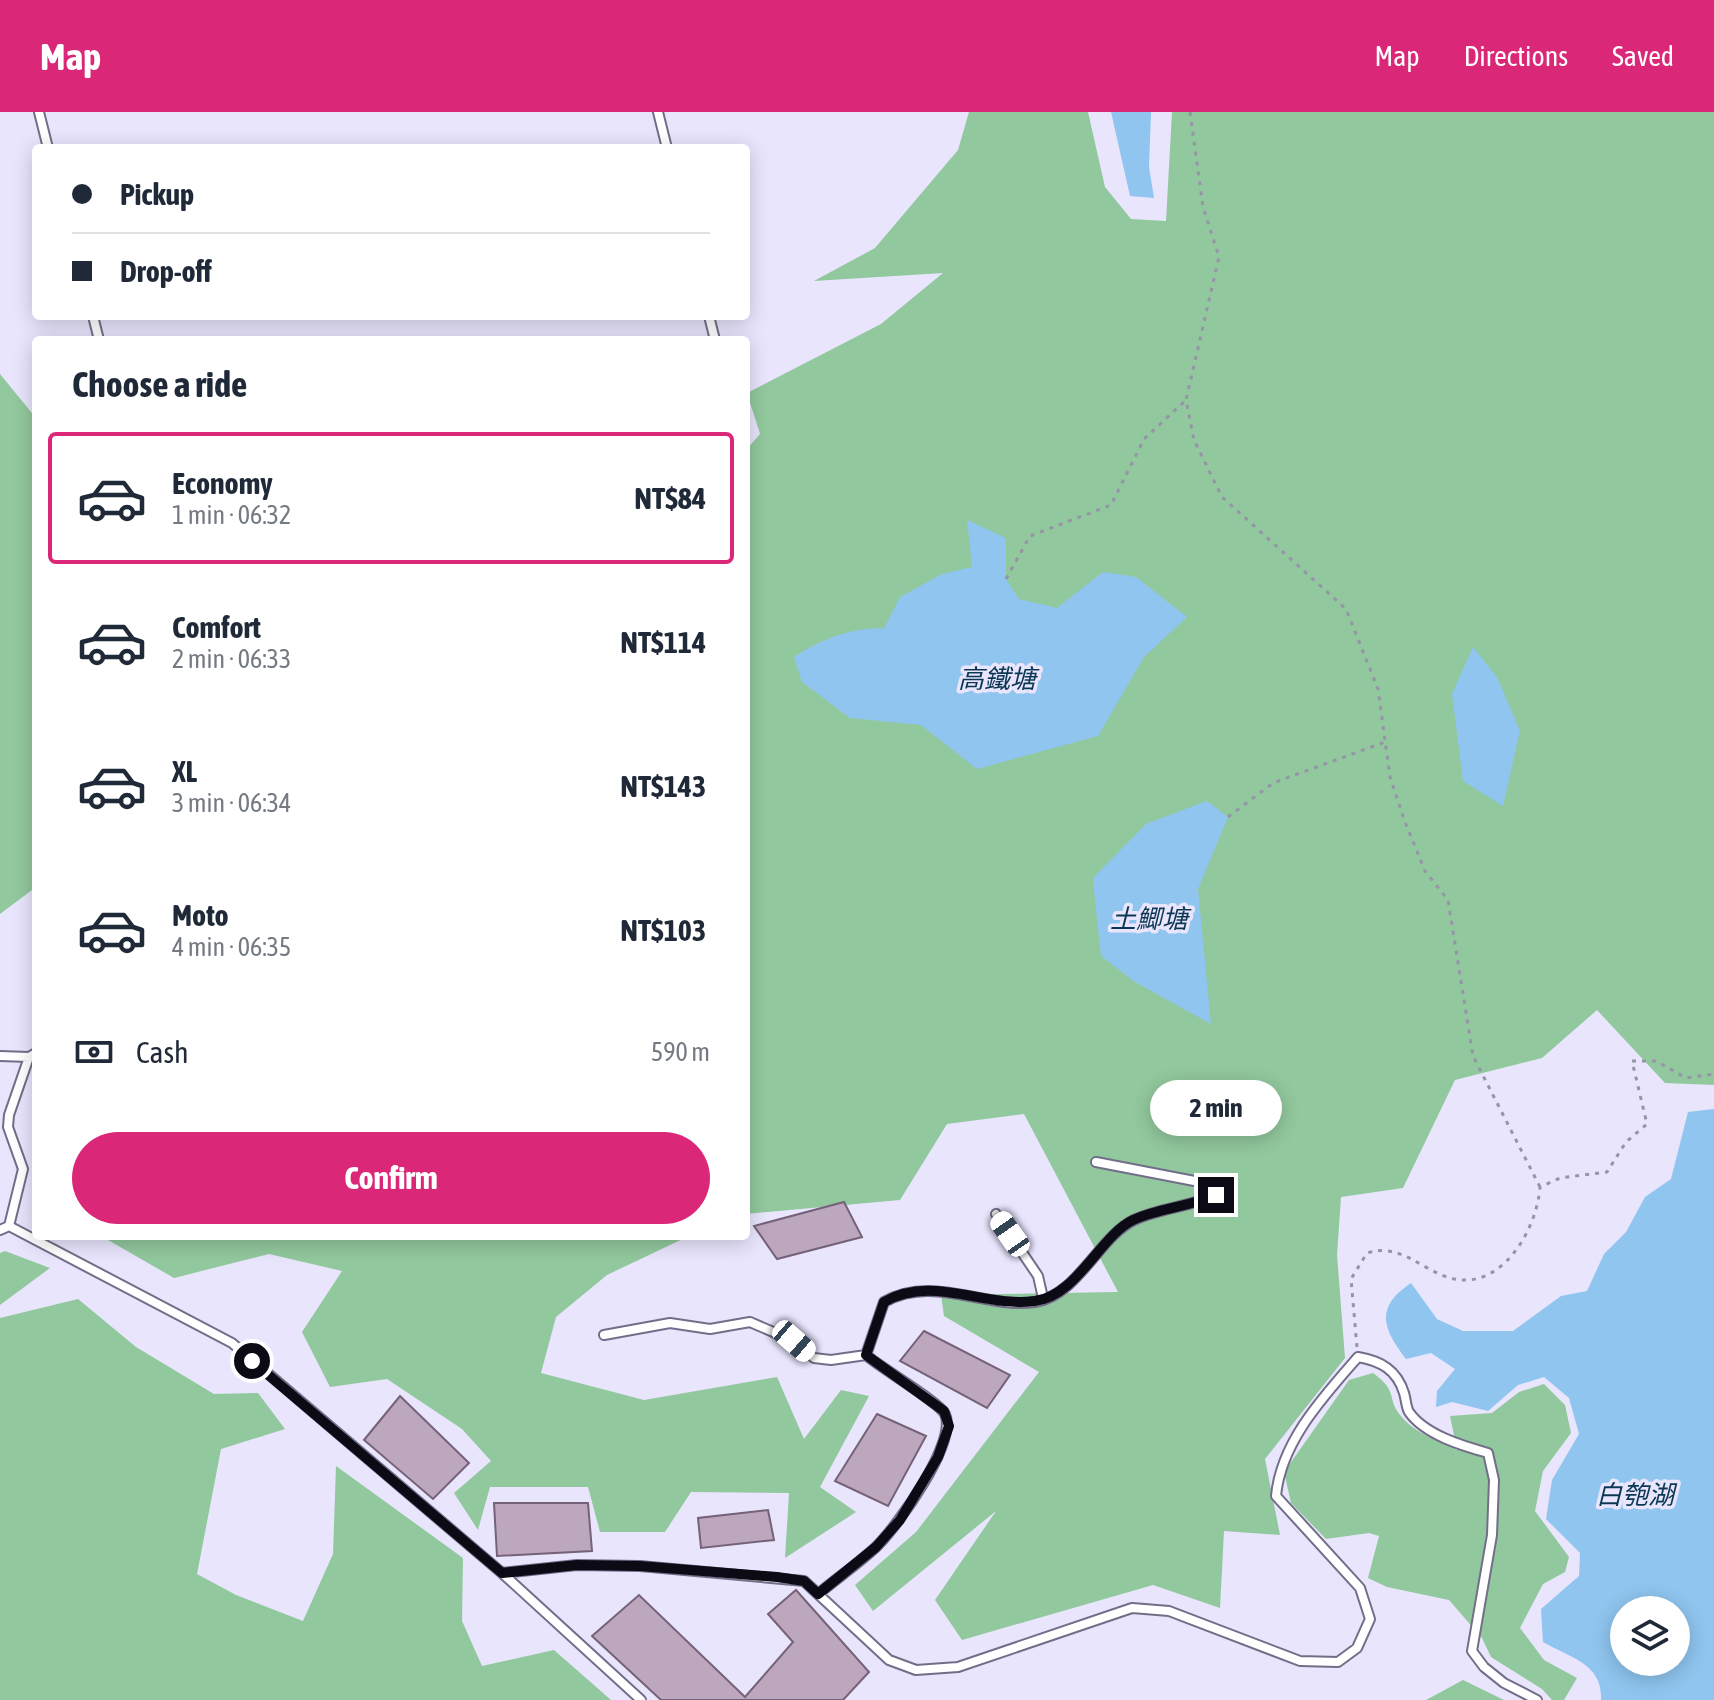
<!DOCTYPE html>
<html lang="en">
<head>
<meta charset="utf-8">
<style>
	:root { --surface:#fff; --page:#f6f6f7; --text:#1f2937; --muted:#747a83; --line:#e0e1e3; --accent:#db2777 }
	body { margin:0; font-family:"Asap Condensed","Noto Sans TC",sans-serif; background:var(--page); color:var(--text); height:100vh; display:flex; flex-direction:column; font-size:30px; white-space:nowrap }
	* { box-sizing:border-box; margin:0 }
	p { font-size:26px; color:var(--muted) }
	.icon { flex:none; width:44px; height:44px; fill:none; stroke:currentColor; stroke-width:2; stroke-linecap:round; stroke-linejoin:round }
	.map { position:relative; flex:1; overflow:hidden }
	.drawer { position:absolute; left:32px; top:224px; width:718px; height:904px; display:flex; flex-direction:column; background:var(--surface); border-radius:8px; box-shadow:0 4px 20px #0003 }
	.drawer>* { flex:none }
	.top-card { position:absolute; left:32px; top:32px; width:718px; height:176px; border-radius:8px; box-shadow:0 4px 20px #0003; display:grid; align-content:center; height:176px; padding:0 40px; background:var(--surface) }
	.fabs { position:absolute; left:1610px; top:1484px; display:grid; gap:16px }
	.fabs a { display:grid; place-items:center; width:80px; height:80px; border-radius:50%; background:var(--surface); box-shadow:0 4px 20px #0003; font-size:40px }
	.end { position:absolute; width:36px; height:36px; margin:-18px; border:10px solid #0c0a14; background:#fff; box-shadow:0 0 0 4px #fff }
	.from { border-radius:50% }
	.bubble { position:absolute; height:56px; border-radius:28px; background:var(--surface); box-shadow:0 4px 20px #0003; font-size:26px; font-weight:700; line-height:56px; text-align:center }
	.car { position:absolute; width:24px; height:48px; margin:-24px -12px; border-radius:10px; box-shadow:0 0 6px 2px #0007; background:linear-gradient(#fff 24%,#345 0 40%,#fff 0 76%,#345 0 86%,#fff 0) }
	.top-card b { display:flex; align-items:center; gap:28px; height:76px; font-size:30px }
	.top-card b+b { border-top:2px solid var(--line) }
	.top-card i { width:20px; height:20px; background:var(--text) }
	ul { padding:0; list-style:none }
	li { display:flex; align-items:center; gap:24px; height:132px; margin:0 16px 12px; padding:0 24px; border:4px solid transparent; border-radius:8px }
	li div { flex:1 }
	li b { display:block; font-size:30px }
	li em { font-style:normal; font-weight:700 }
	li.current { border-color:var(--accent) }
	li>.icon { width:72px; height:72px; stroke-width:1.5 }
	h2 { padding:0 40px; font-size:36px; line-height:96px }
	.pay { display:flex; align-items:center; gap:20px; height:88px; padding:0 40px; font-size:30px }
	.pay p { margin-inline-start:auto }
	.primary-button { display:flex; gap:16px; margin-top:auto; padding:16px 40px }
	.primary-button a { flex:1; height:92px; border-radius:48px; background:var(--accent); color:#fff; font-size:32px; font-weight:700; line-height:92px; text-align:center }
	header { display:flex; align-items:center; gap:48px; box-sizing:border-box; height:112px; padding:0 40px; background:var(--accent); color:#fff }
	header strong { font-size:38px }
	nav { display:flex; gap:44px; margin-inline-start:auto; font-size:28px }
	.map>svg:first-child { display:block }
	.forest { fill:#92c89d }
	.water { fill:#8fc5ef; fill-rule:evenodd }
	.building { fill:#bca7bf; stroke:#756278; stroke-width:2 }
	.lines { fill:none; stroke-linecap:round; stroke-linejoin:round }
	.service-casing { stroke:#726e89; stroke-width:12 }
	.path { stroke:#9694a7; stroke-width:3; stroke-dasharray:4 6; stroke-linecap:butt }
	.service { stroke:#fff; stroke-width:8 }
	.route { stroke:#0c0a14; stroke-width:10 }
	.labels { text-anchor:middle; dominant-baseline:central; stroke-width:7; stroke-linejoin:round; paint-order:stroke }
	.water-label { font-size:26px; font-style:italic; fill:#0c3753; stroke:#e8e5fd }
</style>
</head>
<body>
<header>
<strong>Map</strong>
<nav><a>Map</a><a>Directions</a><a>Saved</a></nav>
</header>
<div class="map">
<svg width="1714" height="1588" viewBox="0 0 1714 1588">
	<rect width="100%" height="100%" fill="#e8e5fd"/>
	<path class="forest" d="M 969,0 L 1088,0 L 1105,75 L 1131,107 L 1166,109 L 1172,0 L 1714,0 L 1714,973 L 1665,971 L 1597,898 L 1542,946 L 1455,968 L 1403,1076 L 1341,1085 L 1337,1143 L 1345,1246 L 1265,1347 L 1280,1423 L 1224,1419 L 1220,1496 L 1153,1473 L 962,1528 L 935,1488 L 996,1399 L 873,1499 L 855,1473 L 916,1420 L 1039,1260 L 944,1204 L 941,1183 L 1118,1180 L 1024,1002 L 947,1012 L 900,1088 L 746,1102 L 746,338 L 760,322 L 747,281 L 881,212 L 943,161 L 814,169 L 875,136 L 958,38 Z
		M 0,262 L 36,306 L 36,775 L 0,802 Z
		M 101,1124 L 689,1124 L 607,1163 L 556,1205 L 541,1261 L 644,1288 L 777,1265 L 804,1327 L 841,1278 L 869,1284 L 820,1375 L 856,1400 L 785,1446 L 789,1381 L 691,1380 L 665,1420 L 600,1420 L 588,1375 L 490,1375 L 478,1418 L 454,1381 L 491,1349 L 462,1317 L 387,1267 L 330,1275 L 302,1220 L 342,1159 L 269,1142 L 174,1166 Z
		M 5,1139 L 50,1156 L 0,1193 L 0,1141 Z
		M 78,1187 L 136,1235 L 214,1282 L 258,1281 L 285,1317 L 221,1337 L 197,1462 L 236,1483 L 303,1509 L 333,1442 L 336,1354 L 463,1446 L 462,1509 L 482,1554 L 554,1538 L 611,1588 L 0,1588 L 0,1206 Z
		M 1373,1261 C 1399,1280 1386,1285 1400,1303 C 1413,1320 1438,1329 1457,1338 L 1450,1304 L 1492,1301 L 1519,1280 L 1544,1272 L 1565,1293 L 1571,1321 L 1543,1359 L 1535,1399 L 1569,1445 L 1565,1460 L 1543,1472 L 1520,1516 L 1544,1548 L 1577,1566 L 1564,1588 L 1552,1588 L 1542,1577 L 1491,1545 L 1482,1526 L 1449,1488 L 1387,1475 L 1368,1466 L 1379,1424 L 1369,1421 L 1326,1427 L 1291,1391 L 1284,1360 L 1349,1268 Z
		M 1463,1568 L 1504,1588 L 1426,1588 Z"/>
	<path class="water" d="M 1111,0 L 1151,0 L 1149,55 L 1154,86 L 1130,84 Z
		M 967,408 L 1006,426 L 1006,467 L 1019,487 L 1057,496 L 1103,460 L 1136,465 L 1187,505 L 1144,545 L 1098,624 L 977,657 L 921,613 L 850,606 L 802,570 L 794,545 C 822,527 850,516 884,516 L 900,485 L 942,462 L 972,455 Z
		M 1473,535 L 1497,565 L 1520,619 L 1503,694 L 1463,669 L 1452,582 Z
		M 1207,689 L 1228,705 L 1198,777 L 1211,912 L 1135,870 L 1101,844 L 1093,770 L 1094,765 L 1146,712 Z
		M 1714,997 L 1714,1588 L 1601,1588 C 1603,1552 1571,1546 1543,1530 L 1541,1497 L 1579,1464 L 1580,1441 L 1546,1407 L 1552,1368 L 1579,1322 L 1569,1286 L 1544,1265 L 1518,1273 L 1488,1299 L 1452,1290 L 1436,1295 L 1437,1279 L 1455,1257 L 1431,1241 L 1406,1247 C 1382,1216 1375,1195 1411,1171 L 1437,1207 L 1463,1219 L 1513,1219 L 1561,1184 L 1587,1179 L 1604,1142 L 1626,1120 L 1645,1085 L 1671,1067 L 1688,1000 ZM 1624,1498 L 1676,1498 L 1676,1550 L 1624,1550 Z"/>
	<path class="building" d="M 844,1090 L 862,1125 L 777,1147 L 754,1114 Z
		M 924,1219 L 1010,1263 L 987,1296 L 900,1249 Z
		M 400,1284 L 469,1351 L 433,1387 L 364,1328 Z
		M 877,1302 L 926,1324 L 888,1394 L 835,1369 Z
		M 494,1391 L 588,1391 L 592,1439 L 497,1444 Z
		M 768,1398 L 774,1428 L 701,1436 L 698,1406 Z
		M 796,1478 L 869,1560 L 843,1588 L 661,1588 L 592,1524 L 639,1483 L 745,1585 L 793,1530 L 768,1502 Z"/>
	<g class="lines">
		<defs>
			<path id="service" d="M 39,0 L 48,36
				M 658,0 L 667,36
				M 93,204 L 99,228
				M 709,204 L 715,228
				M 0,944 L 29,945
				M 996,1102 L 1038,1164 L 1043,1186
				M 9,1114 L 23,1057 L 8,1015 L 9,1003 L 29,945 L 36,941
				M 0,1118 L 9,1114 L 232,1231 L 502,1461 L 577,1453 L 640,1454 L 804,1469 L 889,1548 L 916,1558 L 958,1555 L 1132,1496 L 1169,1499 L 1300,1549 L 1338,1550 L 1357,1536 L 1370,1507 L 1360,1476 L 1276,1384 C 1281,1330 1323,1285 1358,1245 C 1381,1249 1397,1258 1404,1281 C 1406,1287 1406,1295 1409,1300 C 1425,1323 1463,1334 1488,1341 L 1494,1368 L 1492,1423 L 1472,1539 L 1484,1555 L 1504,1571 L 1537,1588
				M 604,1223 L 670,1211 L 710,1217 L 750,1210 L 794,1229 L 814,1246 L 831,1248 L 866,1243 L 884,1190 C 933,1162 984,1197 1035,1190 C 1077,1184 1100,1124 1134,1108 C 1159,1096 1189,1095 1216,1083 L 1210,1072 L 1096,1050
				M 502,1461 L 641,1588
				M 818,1482 C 837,1466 858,1452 876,1435 C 897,1415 958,1330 945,1302 C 939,1290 881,1256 866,1243"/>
		</defs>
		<use href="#service" class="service-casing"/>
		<path class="path" d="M 1190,0 L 1203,95 L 1219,145 L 1186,288 L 1194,328 L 1222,385 L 1346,497 L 1378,577 L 1390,665 L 1405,710 L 1425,759 L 1448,788 L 1473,944 L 1540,1075
			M 1006,467 L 1030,424 L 1111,393 L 1144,327 L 1186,288
			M 1228,705 L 1273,671 L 1385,630
			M 1357,1235 L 1351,1167 L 1367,1141 C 1399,1131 1418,1155 1447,1165 C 1500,1183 1537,1118 1540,1075 L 1560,1066 L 1607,1060 L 1626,1030 L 1647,1012 L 1632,949 L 1656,949 L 1686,966 L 1714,962"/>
		<use href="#service" class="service"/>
	</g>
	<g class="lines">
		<path class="route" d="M 252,1249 L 502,1461 L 577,1453 L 640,1454 L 777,1465 L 804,1469 L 818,1482 L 876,1435 L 900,1408 L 938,1345 L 949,1314 L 944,1299 L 866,1243 L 884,1190 C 932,1162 984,1196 1035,1189 C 1077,1184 1100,1124 1133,1108 C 1159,1096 1189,1095 1216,1083"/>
	</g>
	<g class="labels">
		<g class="water-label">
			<text x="997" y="567">高鐵塘</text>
			<text x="1149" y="807">土鯽塘</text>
			<text x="1635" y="1383">白匏湖</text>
		</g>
	</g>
</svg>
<div class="fabs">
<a><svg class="icon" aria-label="layers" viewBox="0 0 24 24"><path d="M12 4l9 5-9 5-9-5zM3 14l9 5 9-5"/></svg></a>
</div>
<i class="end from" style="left:252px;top:1249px"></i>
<i class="end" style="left:1216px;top:1083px"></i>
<div class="bubble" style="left:1150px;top:968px;width:132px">2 min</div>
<i class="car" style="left:1010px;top:1122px;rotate:325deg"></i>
<i class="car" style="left:794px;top:1229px;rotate:131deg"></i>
<div class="top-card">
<b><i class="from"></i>Pickup</b>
<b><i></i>Drop-off</b>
</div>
<section class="drawer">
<h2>Choose a ride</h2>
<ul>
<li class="current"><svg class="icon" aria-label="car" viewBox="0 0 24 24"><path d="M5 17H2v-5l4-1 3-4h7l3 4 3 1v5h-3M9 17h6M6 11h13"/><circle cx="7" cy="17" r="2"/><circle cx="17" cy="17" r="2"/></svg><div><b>Economy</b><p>1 min · 06:32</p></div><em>NT$84</em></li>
<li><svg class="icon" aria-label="car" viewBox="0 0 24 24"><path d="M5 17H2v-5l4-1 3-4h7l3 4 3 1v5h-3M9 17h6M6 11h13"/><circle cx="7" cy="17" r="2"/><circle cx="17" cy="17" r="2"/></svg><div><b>Comfort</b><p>2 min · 06:33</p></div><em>NT$114</em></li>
<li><svg class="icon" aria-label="car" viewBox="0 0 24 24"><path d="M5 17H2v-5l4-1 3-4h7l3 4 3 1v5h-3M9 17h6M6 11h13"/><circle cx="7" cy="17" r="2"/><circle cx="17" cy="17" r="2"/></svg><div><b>XL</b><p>3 min · 06:34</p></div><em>NT$143</em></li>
<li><svg class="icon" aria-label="car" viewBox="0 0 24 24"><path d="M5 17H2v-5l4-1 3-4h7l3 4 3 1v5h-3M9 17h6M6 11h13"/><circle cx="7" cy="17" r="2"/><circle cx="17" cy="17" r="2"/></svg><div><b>Moto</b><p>4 min · 06:35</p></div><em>NT$103</em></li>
</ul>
<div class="pay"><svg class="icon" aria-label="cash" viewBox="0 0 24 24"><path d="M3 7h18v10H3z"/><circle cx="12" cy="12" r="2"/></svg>Cash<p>590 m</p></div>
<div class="primary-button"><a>Confirm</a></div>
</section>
</div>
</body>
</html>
